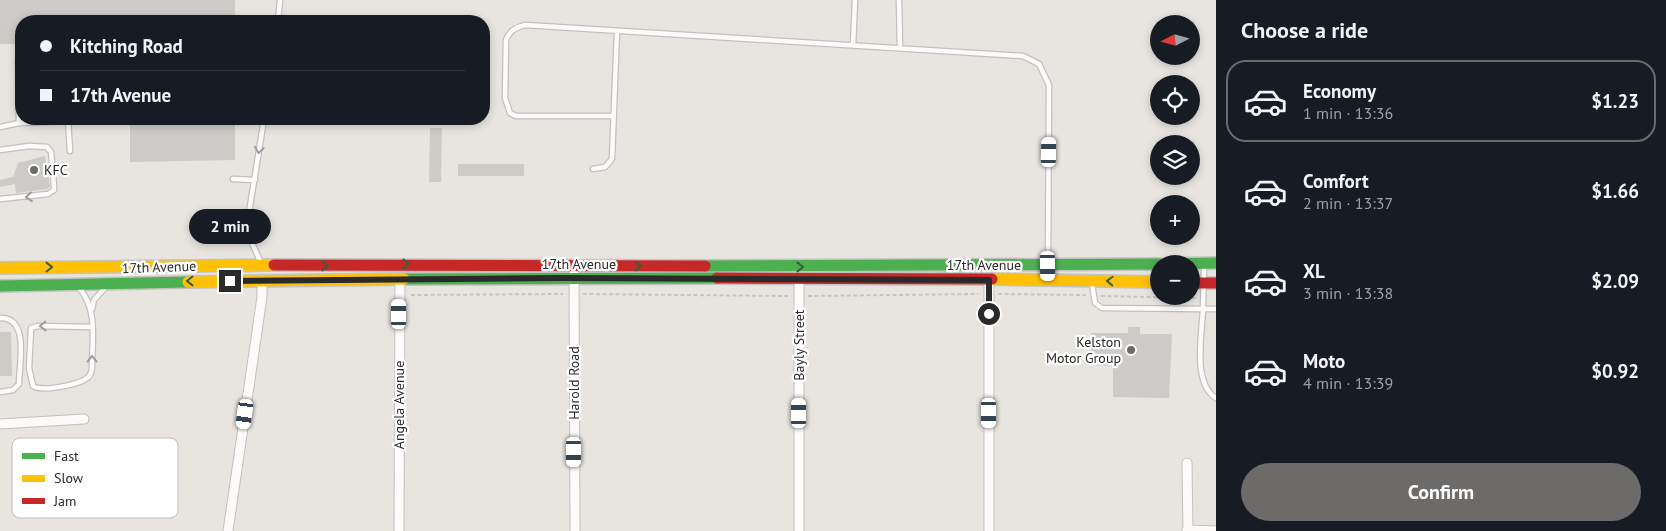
<!DOCTYPE html>
<html lang="en">
<head>
<meta charset="utf-8">
<style>
	:root { --surface:#171b24; --page:#242831; --text:#f1f3f6; --muted:#9ea1a6; --line:#363941; --accent:#6c6b6a }
	body { margin:0; font-family:"PT Sans",sans-serif; background:var(--page); color:var(--text); height:100vh; display:flex; flex-direction:column; font-size:19px; white-space:nowrap }
	* { box-sizing:border-box; margin:0 }
	p { font-size:16px; color:var(--muted) }
	.icon { flex:none; width:28px; height:28px; fill:none; stroke:currentColor; stroke-width:2; stroke-linecap:round; stroke-linejoin:round }
	.map { position:relative; flex:1; overflow:hidden }
	.sheet { display:flex; flex-direction:column; background:var(--surface); width:450px }
	.sheet>* { flex:none }
	.guide { position:absolute; left:15px; top:15px; width:475px; height:110px; border-radius:20px; box-shadow:0 2px 8px #0003; display:grid; align-content:center; height:110px; padding:0 25px; background:var(--surface) }
	.needle { width:32px; rotate:264deg }
	.fabs { position:absolute; left:1150px; top:15px; display:grid; gap:10px }
	.fabs a { display:grid; place-items:center; width:50px; height:50px; border-radius:50%; background:var(--surface); box-shadow:0 2px 8px #0003; font-size:25px }
	.end { position:absolute; width:22px; height:22px; margin:-11px; border:6px solid #2a2a2a; background:#fff; box-shadow:0 0 0 2px #fff }
	.from { border-radius:50% }
	.bubble { position:absolute; height:35px; border-radius:18px; background:var(--surface); box-shadow:0 2px 8px #0003; font-size:16px; font-weight:800; line-height:35px; text-align:center }
	.car { position:absolute; width:15px; height:30px; margin:-15px -8px; border-radius:6px; box-shadow:0 0 4px 1px #0007; background:linear-gradient(#fff 24%,#345 0 40%,#fff 0 76%,#345 0 86%,#fff 0) }
	.guide b { display:flex; align-items:center; gap:18px; height:48px; font-size:19px }
	.guide b+b { border-top:1px solid var(--line) }
	.guide i { width:12px; height:12px; background:var(--text) }
	ul { padding:0; list-style:none }
	li { display:flex; align-items:center; gap:15px; height:82px; margin:0 10px 8px; padding:0 15px; border:2px solid transparent; border-radius:20px }
	li div { flex:1 }
	li b { display:block; font-size:19px }
	li em { font-style:normal; font-weight:800 }
	li.active { border-color:var(--accent) }
	li>.icon { width:45px; height:45px; stroke-width:1.5 }
	h2 { padding:0 25px; font-size:22px; line-height:60px }
	.cta { display:flex; gap:10px; margin-top:auto; padding:10px 25px }
	.cta a { flex:1; height:58px; border-radius:30px; background:var(--accent); color:#fff; font-size:20px; font-weight:800; line-height:58px; text-align:center }
	main { display:flex; flex:1; min-height:0 }
	.map>svg:first-child { display:block }
	.building { fill:#cdcbc7 }
	.lines { fill:none; stroke-linecap:round; stroke-linejoin:round }
	.lane-casing { stroke:#c2c1c0; stroke-width:7 }
	.street-casing { stroke:#c2c1c0; stroke-width:11 }
	.fast-casing { stroke:#c4c3c1; stroke-width:14 }
	.slow-casing { stroke:#c4c3c1; stroke-width:14 }
	.jam-casing { stroke:#c4c3c1; stroke-width:14 }
	.path { stroke:#c6c6c5; stroke-width:2; stroke-dasharray:4 2.5; stroke-linecap:butt }
	.lane { stroke:#fcfbfa; stroke-width:4.5 }
	.street { stroke:#fcfbfa; stroke-width:9 }
	.fast { stroke:#4caf50; stroke-width:11 }
	.slow { stroke:#ffc107; stroke-width:11 }
	.jam { stroke:#c62828; stroke-width:11 }
	.oneway { stroke:#9e9d9c }
	.oneway2 { stroke:#385f39 }
	.route { stroke:#2a2a2a; stroke-width:6 }
	.poi-dot { fill:#6c6b6a; stroke:#fff; stroke-width:2 }
	.labels { text-anchor:middle; dominant-baseline:central; stroke-width:4.5; stroke-linejoin:round; paint-order:stroke }
	.poi-label { font-size:14px; fill:#2a2a2a; stroke:#fff; text-anchor:start }
	.street-label { font-size:14px; fill:#2a2a2a; stroke:#fff }
	.key { fill:#fff; stroke:#bfbfbf; stroke-width:1 }
	.key-label { font-size:14px; fill:#2a2a2a }
</style>
</head>
<body>
<main>
<div class="map">
<svg width="1216" height="531" viewBox="0 0 1216 531">
	<rect width="100%" height="100%" fill="#e8e5e0"/>
	<path class="building" d="M 0,0 L 235,0 L 235,21 L 21,21 L 21,44 L 0,44 Z
		M 130,119 L 235,119 L 235,160 L 130,162 Z
		M 430,128 L 442,128 L 441,182 L 429,182 Z
		M 45,156 L 50,186 L 48,189 L 16,193 L 15,184 L 0,187 L 0,180 L 13,177 L 18,163 Z
		M 458,164 L 524,164 L 524,176 L 458,176 Z
		M 1128,327 L 1140,327 L 1140,334 L 1172,334 L 1169,398 L 1113,397 L 1113,366 L 1090,365 L 1091,333 L 1128,333 Z
		M 0,332 L 11,332 L 12,376 L 0,376 Z"/>
	<g class="lines">
		<defs>
			<path id="lane" d="M 899,0 L 900,47
				M 278,21 L 280,0
				M 853,45 L 855,0
				M 18,60 L 19,123
				M 613,116 L 516,116 L 510,113 L 505,98 L 506,40 C 510,30 515,28 525,25 L 1023,56 L 1039,64 L 1049,85 L 1048,262
				M 68,120 L 70,151
				M 0,127 L 19,123 L 97,120
				M 0,150 L 29,146 L 47,147 L 51,152 L 54,186 L 54,190 L 48,194 L 0,199
				M 593,169 L 605,167 L 612,159 L 617,31
				M 233,179 L 255,180
				M 261,263 L 248,234 L 247,225 L 264,119
				M 1204,265 L 1203,309 L 1216,309
				M 1092,284 L 1095,303 L 1102,308 L 1203,309 C 1202,334 1192,383 1216,398
				M 80,289 C 98,310 92,342 92,368 C 91,372 91,376 87,378 C 78,385 42,392 33,386 L 29,368 L 31,328 L 38,326 L 92,327
				M 92,309 L 94,300 L 104,289
				M 0,318 C 30,317 19,364 19,384 L 13,390 L 0,392"/>
			<path id="street" d="M 574,274 L 575,531
				M 989,279 L 989,531
				M 799,280 L 799,531
				M 0,424 L 84,419
				M 1187,463 L 1188,531
				M 1187,530 L 1216,531
				M 228,531 L 262,297 L 262,280
				M 399,531 L 400,279"/>
			<path id="fast" d="M 1168,264 L 1216,263
				M 705,266 L 1159,264
				M 404,279 L 717,278
				M 0,286 L 188,282"/>
			<path id="slow" d="M 0,268 L 274,265
				M 992,279 L 1159,282
				M 188,282 L 404,279"/>
			<path id="jam" d="M 274,265 L 705,266
				M 717,278 L 992,279
				M 1191,283 L 1216,283"/>
		</defs>
		<use href="#lane" class="lane-casing"/>
		<use href="#street" class="street-casing"/>
		<use href="#fast" class="fast-casing"/>
		<use href="#slow" class="slow-casing"/>
		<use href="#jam" class="jam-casing"/>
		<path class="path" d="M 583,294 L 788,296
			M 998,294 L 1086,295
			M 411,295 L 563,294
			M 808,296 L 978,294
			M 1101,296 L 1196,298"/>
		<use href="#lane" class="lane"/>
		<use href="#street" class="street"/>
		<use href="#fast" class="fast"/>
		<use href="#slow" class="slow"/>
		<use href="#jam" class="jam"/>
	</g>
	<defs><path id="oneway-chevron" d="M-2-3.5L2.5 0L-2 3.5" fill="none" stroke-width="1.6" stroke-linecap="round" stroke-linejoin="round" transform="scale(1.25)"/></defs>
	<g class="oneway">
		<use href="#oneway-chevron" transform="translate(259 150) rotate(98)"/>
		<use href="#oneway-chevron" transform="translate(29 197) rotate(174)"/>
		<use href="#oneway-chevron" transform="translate(43 326) rotate(179)"/>
		<use href="#oneway-chevron" transform="translate(92 359) rotate(-91)"/>
	</g>
	<g class="oneway2">
		<use href="#oneway-chevron" transform="translate(406 264)"/>
		<use href="#oneway-chevron" transform="translate(325 266) rotate(1)"/>
		<use href="#oneway-chevron" transform="translate(638 266)"/>
		<use href="#oneway-chevron" transform="translate(49 267) rotate(-1)"/>
		<use href="#oneway-chevron" transform="translate(800 267)"/>
		<use href="#oneway-chevron" transform="translate(190 281) rotate(179)"/>
		<use href="#oneway-chevron" transform="translate(1110 281) rotate(-178)"/>
	</g>
	<g class="lines">
		<path class="route" d="M 230,281 L 561,278 L 989,280 L 989,314"/>
	</g>
	<g class="poi-dot">
		<circle cx="34" cy="170" r="5"/>
		<circle cx="1131" cy="350" r="5"/>
	</g>
	<g class="labels">
		<g class="poi-label">
			<text x="44" y="170">KFC</text>
			<text x="1121" y="342" text-anchor="end">Kelston<tspan x="1121" dy="16">Motor Group</tspan></text>
		</g>
		<g class="street-label">
			<text x="579" y="264">17th Avenue</text>
			<text x="984" y="265">17th Avenue</text>
			<text transform="translate(159 267) rotate(-2)">17th Avenue</text>
			<text transform="translate(799 345) rotate(-90)">Bayly Street</text>
			<text transform="translate(574 383) rotate(-90)">Harold Road</text>
			<text transform="translate(399 405) rotate(-90)">Angela Avenue</text>
		</g>
	</g>
	<rect x="12" y="438" width="166" height="80" rx="8" class="key"/>
	<rect x="22" y="453" width="23" height="6" fill="#4caf50"/>
	<rect x="22" y="475" width="23" height="7" fill="#ffc107"/>
	<rect x="22" y="498" width="23" height="6" fill="#c62828"/>
	<g class="key-label">
		<text x="54" y="461">Fast</text>
		<text x="54" y="483">Slow</text>
		<text x="54" y="506">Jam</text>
	</g>
</svg>
<div class="fabs">
<a><svg class="needle" viewBox="-14 -14 28 28"><path d="M0-13l5 13h-10z" fill="#e53935"/><path d="M0 13l5-13h-10z" fill="#9ea1a6"/></svg></a>
<a><svg class="icon" aria-label="locate" viewBox="0 0 24 24"><circle cx="12" cy="12" r="6"/><path d="M12 2v4M12 18v4M2 12h4M18 12h4"/></svg></a>
<a><svg class="icon" aria-label="layers" viewBox="0 0 24 24"><path d="M12 4l9 5-9 5-9-5zM3 14l9 5 9-5"/></svg></a>
<a>+</a>
<a>−</a>
</div>
<i class="end from" style="left:989px;top:314px"></i>
<i class="end" style="left:230px;top:281px"></i>
<div class="bubble" style="left:189px;top:209px;width:82px">2 min</div>
<i class="car" style="left:1049px;top:152px;rotate:1deg"></i>
<i class="car" style="left:1048px;top:266px;rotate:179deg"></i>
<i class="car" style="left:399px;top:314px;rotate:0deg"></i>
<i class="car" style="left:799px;top:413px;rotate:0deg"></i>
<i class="car" style="left:989px;top:413px;rotate:180deg"></i>
<i class="car" style="left:245px;top:414px;rotate:188deg"></i>
<i class="car" style="left:574px;top:452px;rotate:180deg"></i>
<div class="guide">
<b><i class="from"></i>Kitching Road</b>
<b><i></i>17th Avenue</b>
</div>
</div>
<section class="sheet">
<h2>Choose a ride</h2>
<ul>
<li class="active"><svg class="icon" aria-label="car" viewBox="0 0 24 24"><path d="M5 17H2v-5l4-1 3-4h7l3 4 3 1v5h-3M9 17h6M6 11h13"/><circle cx="7" cy="17" r="2"/><circle cx="17" cy="17" r="2"/></svg><div><b>Economy</b><p>1 min · 13:36</p></div><em>$1.23</em></li>
<li><svg class="icon" aria-label="car" viewBox="0 0 24 24"><path d="M5 17H2v-5l4-1 3-4h7l3 4 3 1v5h-3M9 17h6M6 11h13"/><circle cx="7" cy="17" r="2"/><circle cx="17" cy="17" r="2"/></svg><div><b>Comfort</b><p>2 min · 13:37</p></div><em>$1.66</em></li>
<li><svg class="icon" aria-label="car" viewBox="0 0 24 24"><path d="M5 17H2v-5l4-1 3-4h7l3 4 3 1v5h-3M9 17h6M6 11h13"/><circle cx="7" cy="17" r="2"/><circle cx="17" cy="17" r="2"/></svg><div><b>XL</b><p>3 min · 13:38</p></div><em>$2.09</em></li>
<li><svg class="icon" aria-label="car" viewBox="0 0 24 24"><path d="M5 17H2v-5l4-1 3-4h7l3 4 3 1v5h-3M9 17h6M6 11h13"/><circle cx="7" cy="17" r="2"/><circle cx="17" cy="17" r="2"/></svg><div><b>Moto</b><p>4 min · 13:39</p></div><em>$0.92</em></li>
</ul>
<div class="cta"><a>Confirm</a></div>
</section>
</main>
</body>
</html>
